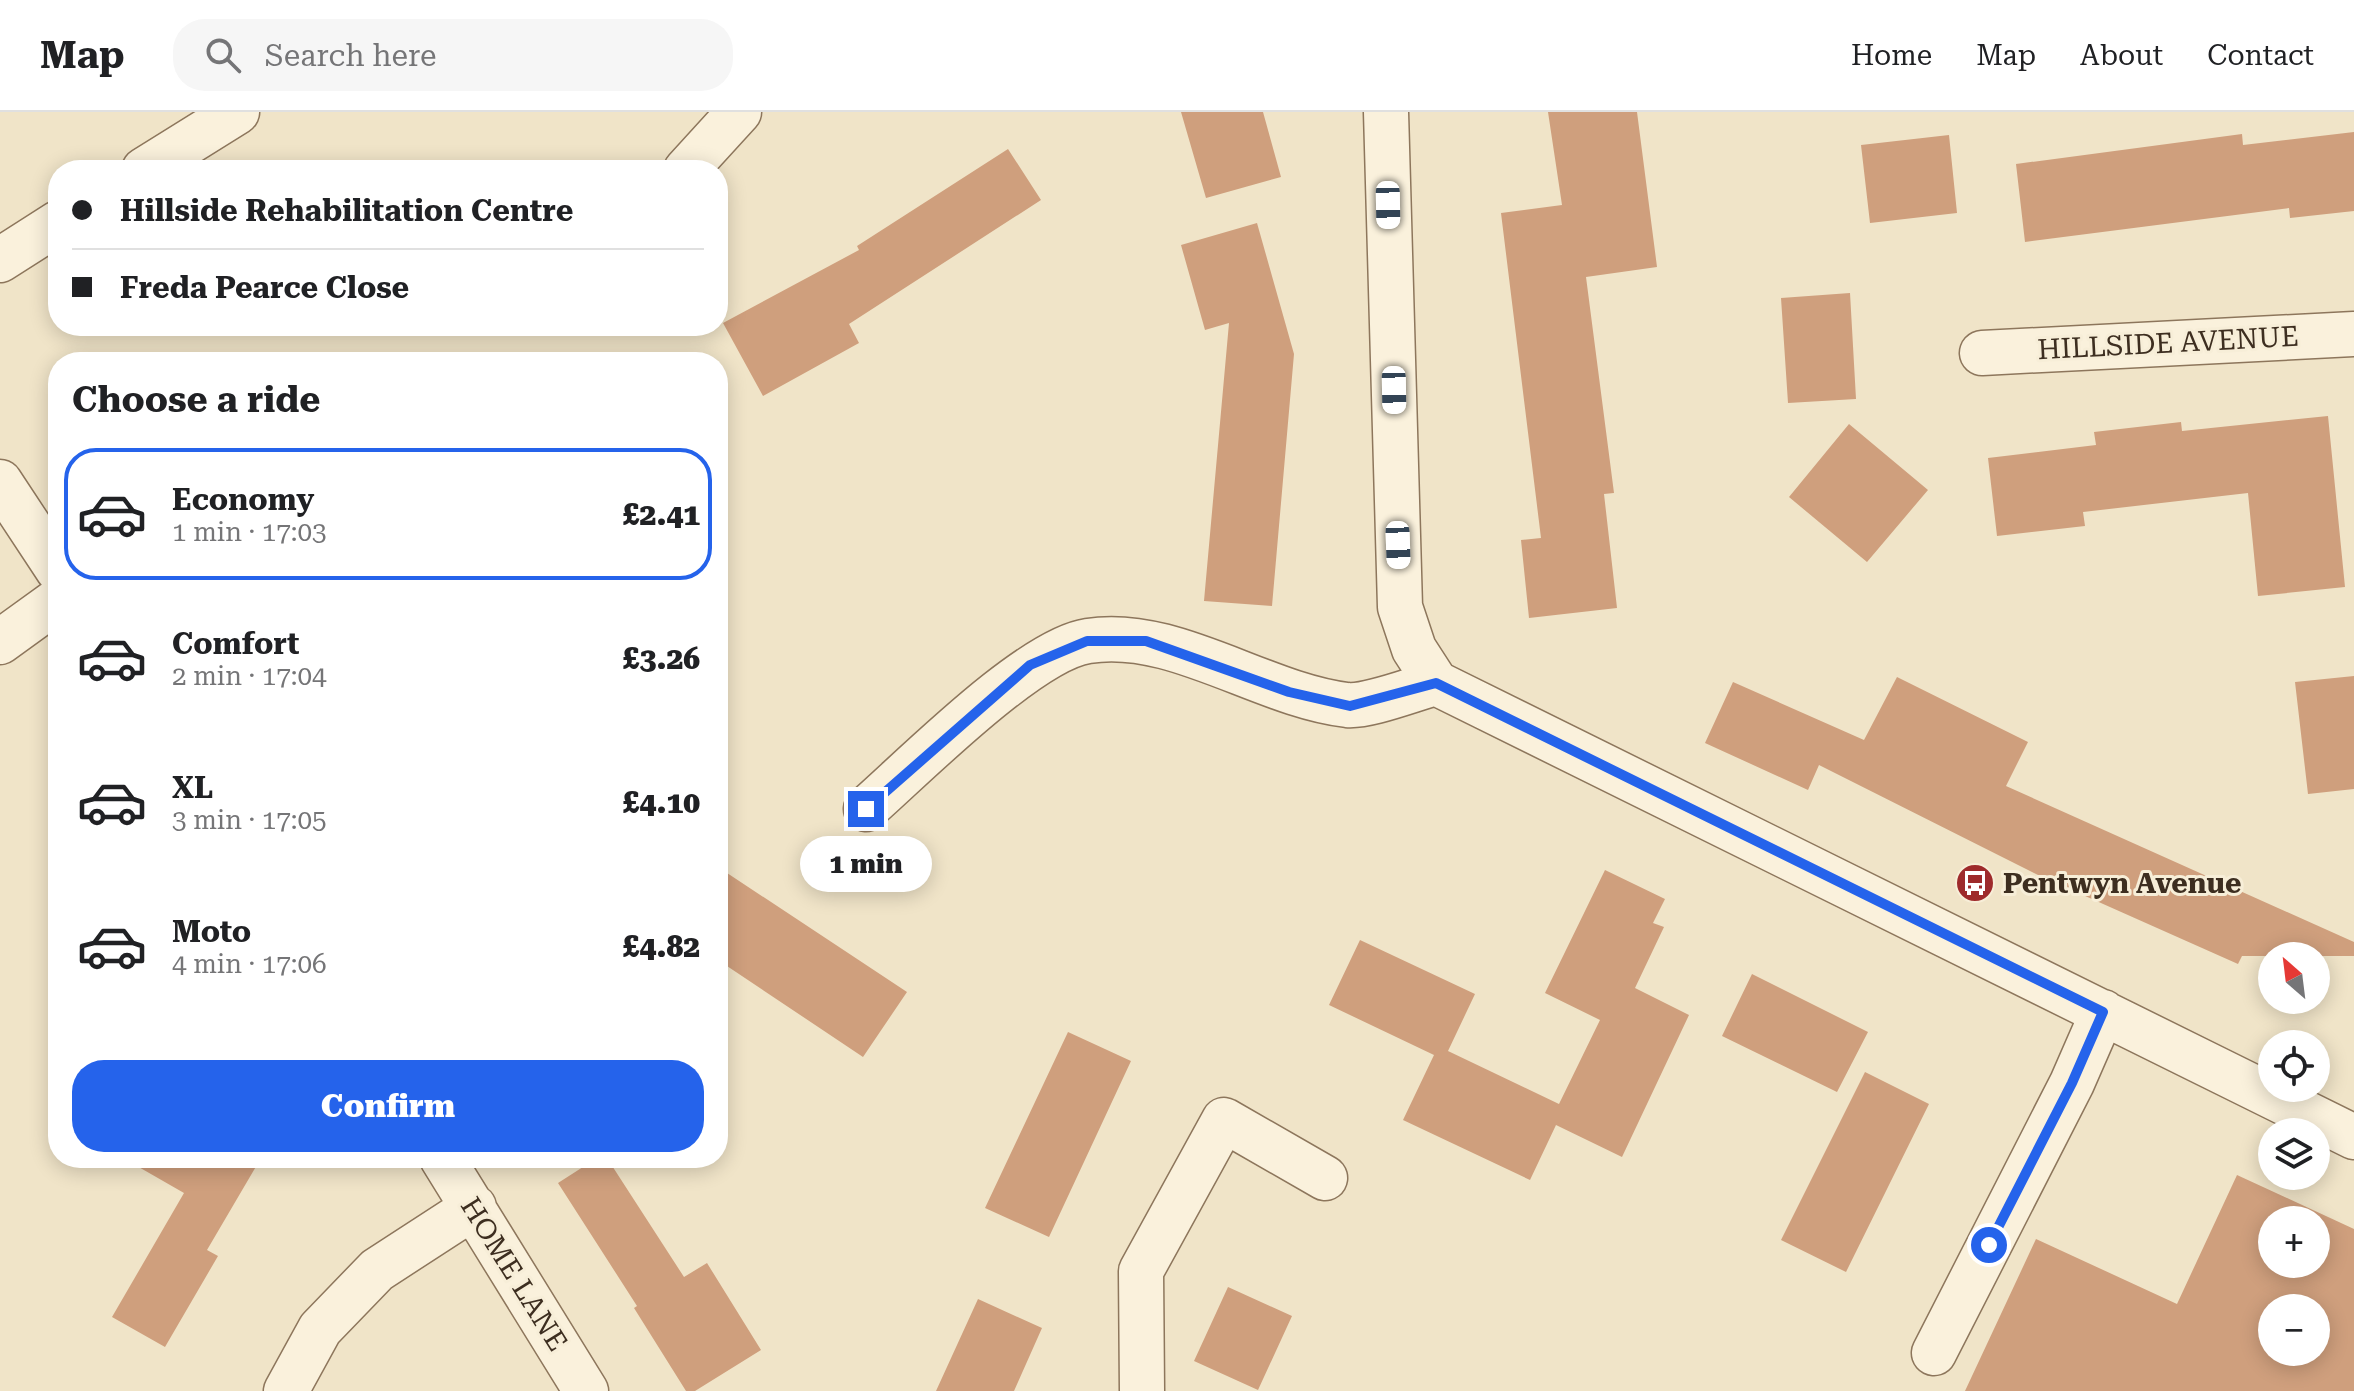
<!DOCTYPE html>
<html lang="en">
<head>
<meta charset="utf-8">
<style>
	:root { --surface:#fff; --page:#f6f6f6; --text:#202124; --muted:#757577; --line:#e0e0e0; --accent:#2563eb }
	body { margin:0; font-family:"Roboto Serif",serif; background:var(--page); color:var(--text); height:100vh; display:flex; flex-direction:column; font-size:30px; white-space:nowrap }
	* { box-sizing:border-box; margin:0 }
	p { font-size:26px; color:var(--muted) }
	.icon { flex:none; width:44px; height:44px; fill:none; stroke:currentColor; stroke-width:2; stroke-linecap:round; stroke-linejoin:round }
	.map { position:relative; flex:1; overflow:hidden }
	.details { position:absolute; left:48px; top:240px; width:680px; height:816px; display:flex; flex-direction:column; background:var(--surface); border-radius:32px; box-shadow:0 4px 20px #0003 }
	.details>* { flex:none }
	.guide { position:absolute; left:48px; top:48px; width:680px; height:176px; border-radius:32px; box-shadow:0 4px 20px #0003; display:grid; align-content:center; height:176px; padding:0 24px; background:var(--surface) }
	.needle { width:52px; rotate:332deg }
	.fabs { position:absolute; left:2258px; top:830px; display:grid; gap:16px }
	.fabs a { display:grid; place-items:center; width:72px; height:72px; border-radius:50%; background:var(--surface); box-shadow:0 4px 20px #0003; font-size:40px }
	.end { position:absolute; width:36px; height:36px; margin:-18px; border:10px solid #2563eb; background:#fff; box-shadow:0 0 0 4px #fff }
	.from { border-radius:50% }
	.bubble { position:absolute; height:56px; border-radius:28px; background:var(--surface); box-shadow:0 4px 20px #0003; font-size:26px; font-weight:800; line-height:56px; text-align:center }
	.car { position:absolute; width:24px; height:48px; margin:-24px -12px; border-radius:10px; box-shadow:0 0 6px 2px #0007; background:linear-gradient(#fff 24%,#345 0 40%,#fff 0 76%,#345 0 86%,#fff 0) }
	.guide b { display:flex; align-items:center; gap:28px; height:76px; font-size:30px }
	.guide b+b { border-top:2px solid var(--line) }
	.guide i { width:20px; height:20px; background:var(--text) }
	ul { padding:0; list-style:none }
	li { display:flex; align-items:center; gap:24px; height:132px; margin:0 16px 12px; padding:0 8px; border:4px solid transparent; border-radius:32px }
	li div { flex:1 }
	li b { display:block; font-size:30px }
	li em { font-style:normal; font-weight:800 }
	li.on { border-color:var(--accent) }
	li>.icon { width:72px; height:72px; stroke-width:1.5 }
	h2 { padding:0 24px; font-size:36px; line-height:96px }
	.primary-button { display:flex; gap:16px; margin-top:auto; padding:16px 24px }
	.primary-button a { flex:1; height:92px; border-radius:32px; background:var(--accent); color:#fff; font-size:32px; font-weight:800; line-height:92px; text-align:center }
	header { display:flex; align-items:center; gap:48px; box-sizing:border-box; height:112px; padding:0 40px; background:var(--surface); border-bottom:2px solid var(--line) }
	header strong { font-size:38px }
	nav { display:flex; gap:44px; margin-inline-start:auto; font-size:28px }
	.search { width:560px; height:72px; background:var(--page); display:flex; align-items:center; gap:20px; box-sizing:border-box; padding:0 28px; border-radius:32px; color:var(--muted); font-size:30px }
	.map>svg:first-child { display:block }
	.building { fill:#cf9f7d; fill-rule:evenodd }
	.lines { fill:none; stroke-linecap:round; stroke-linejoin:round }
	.minor-casing { stroke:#8d765c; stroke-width:47 }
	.minor { stroke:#faf1dc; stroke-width:44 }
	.route { stroke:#2563eb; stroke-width:10 }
	.labels { text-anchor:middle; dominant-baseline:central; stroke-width:6; stroke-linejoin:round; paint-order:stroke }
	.street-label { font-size:28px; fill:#3d2e20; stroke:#f7eed8 }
	.poi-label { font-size:28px; font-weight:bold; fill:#3d2e20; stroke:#f7eed8; text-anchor:start }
</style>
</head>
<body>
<header>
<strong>Map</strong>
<div class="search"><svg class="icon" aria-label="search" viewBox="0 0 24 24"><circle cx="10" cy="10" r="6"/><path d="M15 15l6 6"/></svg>Search here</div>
<nav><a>Home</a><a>Map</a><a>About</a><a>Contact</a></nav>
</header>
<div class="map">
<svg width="2354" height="1279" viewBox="0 0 2354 1279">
	<rect width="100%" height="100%" fill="#f0e4c8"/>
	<path class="building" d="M 1181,0 L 1263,0 L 1281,65 L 1206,86 Z
		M 1548,0 L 1637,0 L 1657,155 L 1586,165 L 1614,381 L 1604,382 L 1617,496 L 1529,506 L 1521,428 L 1541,426 L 1501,101 L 1562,93 Z
		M 2354,20 L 2354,99 L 2290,106 L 2289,96 L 2025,130 L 2016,52 L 2242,22 L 2243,33 Z
		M 1949,23 L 1957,101 L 1870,111 L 1861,33 Z
		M 1008,37 L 1041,88 L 849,212 L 859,231 L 763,284 L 723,211 L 859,138 L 857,134 Z
		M 1257,111 L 1294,242 L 1272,494 L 1204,489 L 1229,211 L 1205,218 L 1181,133 Z
		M 1850,181 L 1856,287 L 1788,291 L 1781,186 Z
		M 2328,304 L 2345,475 L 2258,484 L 2248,381 L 2083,400 L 2085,414 L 1997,424 L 1988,346 L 2096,333 L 2094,320 L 2181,310 L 2182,319 Z
		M 1849,312 L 1928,378 L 1867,450 L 1789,385 Z
		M 2354,564 L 2354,677 L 2308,682 L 2295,570 Z
		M 1897,565 L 2028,630 L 2006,674 L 2354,830 L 2354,844 L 2242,844 L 2238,852 L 2038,763 L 1819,653 L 1808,678 L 1705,631 L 1733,570 L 1864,628 Z
		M 718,755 L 907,880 L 863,945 L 718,848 Z
		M 1605,758 L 1665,787 L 1653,811 L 1664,815 L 1635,876 L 1689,903 L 1622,1045 L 1556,1013 L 1530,1068 L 1403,1008 L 1434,943 L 1329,893 L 1360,828 L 1475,882 L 1448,939 L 1559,992 L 1600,908 L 1545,881 Z
		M 1752,862 L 1868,920 L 1837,980 L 1722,924 Z
		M 1068,920 L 1131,949 L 1049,1125 L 985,1096 Z
		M 1865,960 L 1929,992 L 1846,1160 L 1781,1128 Z
		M 123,1046 L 261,1046 L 207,1138 L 218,1144 L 165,1235 L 112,1205 L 184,1081 Z
		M 597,1046 L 607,1046 L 684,1165 L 707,1151 L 761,1238 L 695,1279 L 686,1279 L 634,1196 L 637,1194 L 558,1071 Z
		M 2237,1063 L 2354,1117 L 2354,1279 L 1965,1279 L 2036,1127 L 2177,1192 ZM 2272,1108 L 2316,1108 L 2316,1152 L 2272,1152 ZM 2272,1196 L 2316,1196 L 2316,1240 L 2272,1240 Z
		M 1228,1175 L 1292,1204 L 1258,1278 L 1194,1249 Z
		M 978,1187 L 1042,1216 L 1014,1279 L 936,1279 Z"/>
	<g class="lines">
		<defs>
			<path id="minor" d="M 1386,0 L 1400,495 L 1414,537 L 1436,571
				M 144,58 L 237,0
				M 686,58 L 739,0
				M 0,148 L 58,111
				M 1982,241 L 2354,222
				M 0,370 L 58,458
				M 0,530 L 58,488
				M 1436,571 L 2354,1025
				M 866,697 C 915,654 1029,538 1088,529 C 1173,515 1262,583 1347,593 C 1368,595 1413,577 1436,571
				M 442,1046 L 586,1279
				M 1934,1241 L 2072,971 L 2103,900
				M 286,1279 L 320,1217 L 377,1158 L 474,1095
				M 1142,1279 L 1141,1159 L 1224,1008 L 1325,1066"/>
		</defs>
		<use href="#minor" class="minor-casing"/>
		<use href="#minor" class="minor"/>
	</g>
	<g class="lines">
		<path class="route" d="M 866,697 L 1030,553 L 1087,529 L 1146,529 L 1289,580 L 1350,594 L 1436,571 L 2103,900 L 2072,971 L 1989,1133"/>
	</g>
	<defs>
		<symbol id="bus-disc" viewBox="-11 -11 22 22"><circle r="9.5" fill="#9e2a2b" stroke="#f7eed8"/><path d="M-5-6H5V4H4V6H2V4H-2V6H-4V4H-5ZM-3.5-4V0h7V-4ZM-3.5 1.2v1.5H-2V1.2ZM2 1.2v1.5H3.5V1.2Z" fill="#fff"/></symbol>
	</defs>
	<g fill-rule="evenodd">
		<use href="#bus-disc" x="1953" y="749" width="44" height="44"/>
	</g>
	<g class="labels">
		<g class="street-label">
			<text transform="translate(2168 231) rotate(-3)">HILLSIDE AVENUE</text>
			<text transform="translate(514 1162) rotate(58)">HOME LANE</text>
		</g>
		<g class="poi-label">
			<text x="2003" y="771">Pentwyn Avenue</text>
		</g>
	</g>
</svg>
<div class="fabs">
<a><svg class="needle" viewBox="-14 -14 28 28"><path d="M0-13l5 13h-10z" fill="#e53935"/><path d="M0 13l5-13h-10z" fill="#757577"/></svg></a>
<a><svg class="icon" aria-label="locate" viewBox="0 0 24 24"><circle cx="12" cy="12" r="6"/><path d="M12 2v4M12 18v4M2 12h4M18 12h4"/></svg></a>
<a><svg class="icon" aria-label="layers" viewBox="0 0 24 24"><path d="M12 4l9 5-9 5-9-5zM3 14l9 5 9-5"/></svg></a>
<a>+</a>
<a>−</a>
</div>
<i class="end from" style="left:1989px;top:1133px"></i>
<i class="end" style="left:866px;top:697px"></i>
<div class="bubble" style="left:800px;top:724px;width:132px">1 min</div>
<i class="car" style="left:1388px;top:93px;rotate:179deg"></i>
<i class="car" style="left:1394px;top:278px;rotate:179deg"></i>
<i class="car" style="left:1398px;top:433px;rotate:178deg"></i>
<div class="guide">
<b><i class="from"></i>Hillside Rehabilitation Centre</b>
<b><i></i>Freda Pearce Close</b>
</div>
<section class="details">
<h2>Choose a ride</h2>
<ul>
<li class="on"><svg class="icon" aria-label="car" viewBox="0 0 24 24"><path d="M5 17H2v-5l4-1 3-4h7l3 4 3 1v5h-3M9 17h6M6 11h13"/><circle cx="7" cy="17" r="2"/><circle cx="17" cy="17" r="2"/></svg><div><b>Economy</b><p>1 min · 17:03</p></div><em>£2.41</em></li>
<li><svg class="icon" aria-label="car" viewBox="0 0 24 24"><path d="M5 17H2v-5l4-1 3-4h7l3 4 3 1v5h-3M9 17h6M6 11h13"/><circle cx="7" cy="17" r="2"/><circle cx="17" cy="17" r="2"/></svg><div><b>Comfort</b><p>2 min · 17:04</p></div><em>£3.26</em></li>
<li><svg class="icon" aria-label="car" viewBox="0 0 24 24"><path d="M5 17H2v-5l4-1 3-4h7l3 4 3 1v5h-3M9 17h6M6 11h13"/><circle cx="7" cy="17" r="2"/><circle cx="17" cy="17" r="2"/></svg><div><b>XL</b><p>3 min · 17:05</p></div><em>£4.10</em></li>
<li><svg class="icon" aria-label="car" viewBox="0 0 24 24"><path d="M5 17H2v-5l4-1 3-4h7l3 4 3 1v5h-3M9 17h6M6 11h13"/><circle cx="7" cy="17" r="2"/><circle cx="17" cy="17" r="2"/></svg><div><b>Moto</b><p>4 min · 17:06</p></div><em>£4.82</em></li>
</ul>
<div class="primary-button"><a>Confirm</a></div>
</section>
</div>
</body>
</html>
